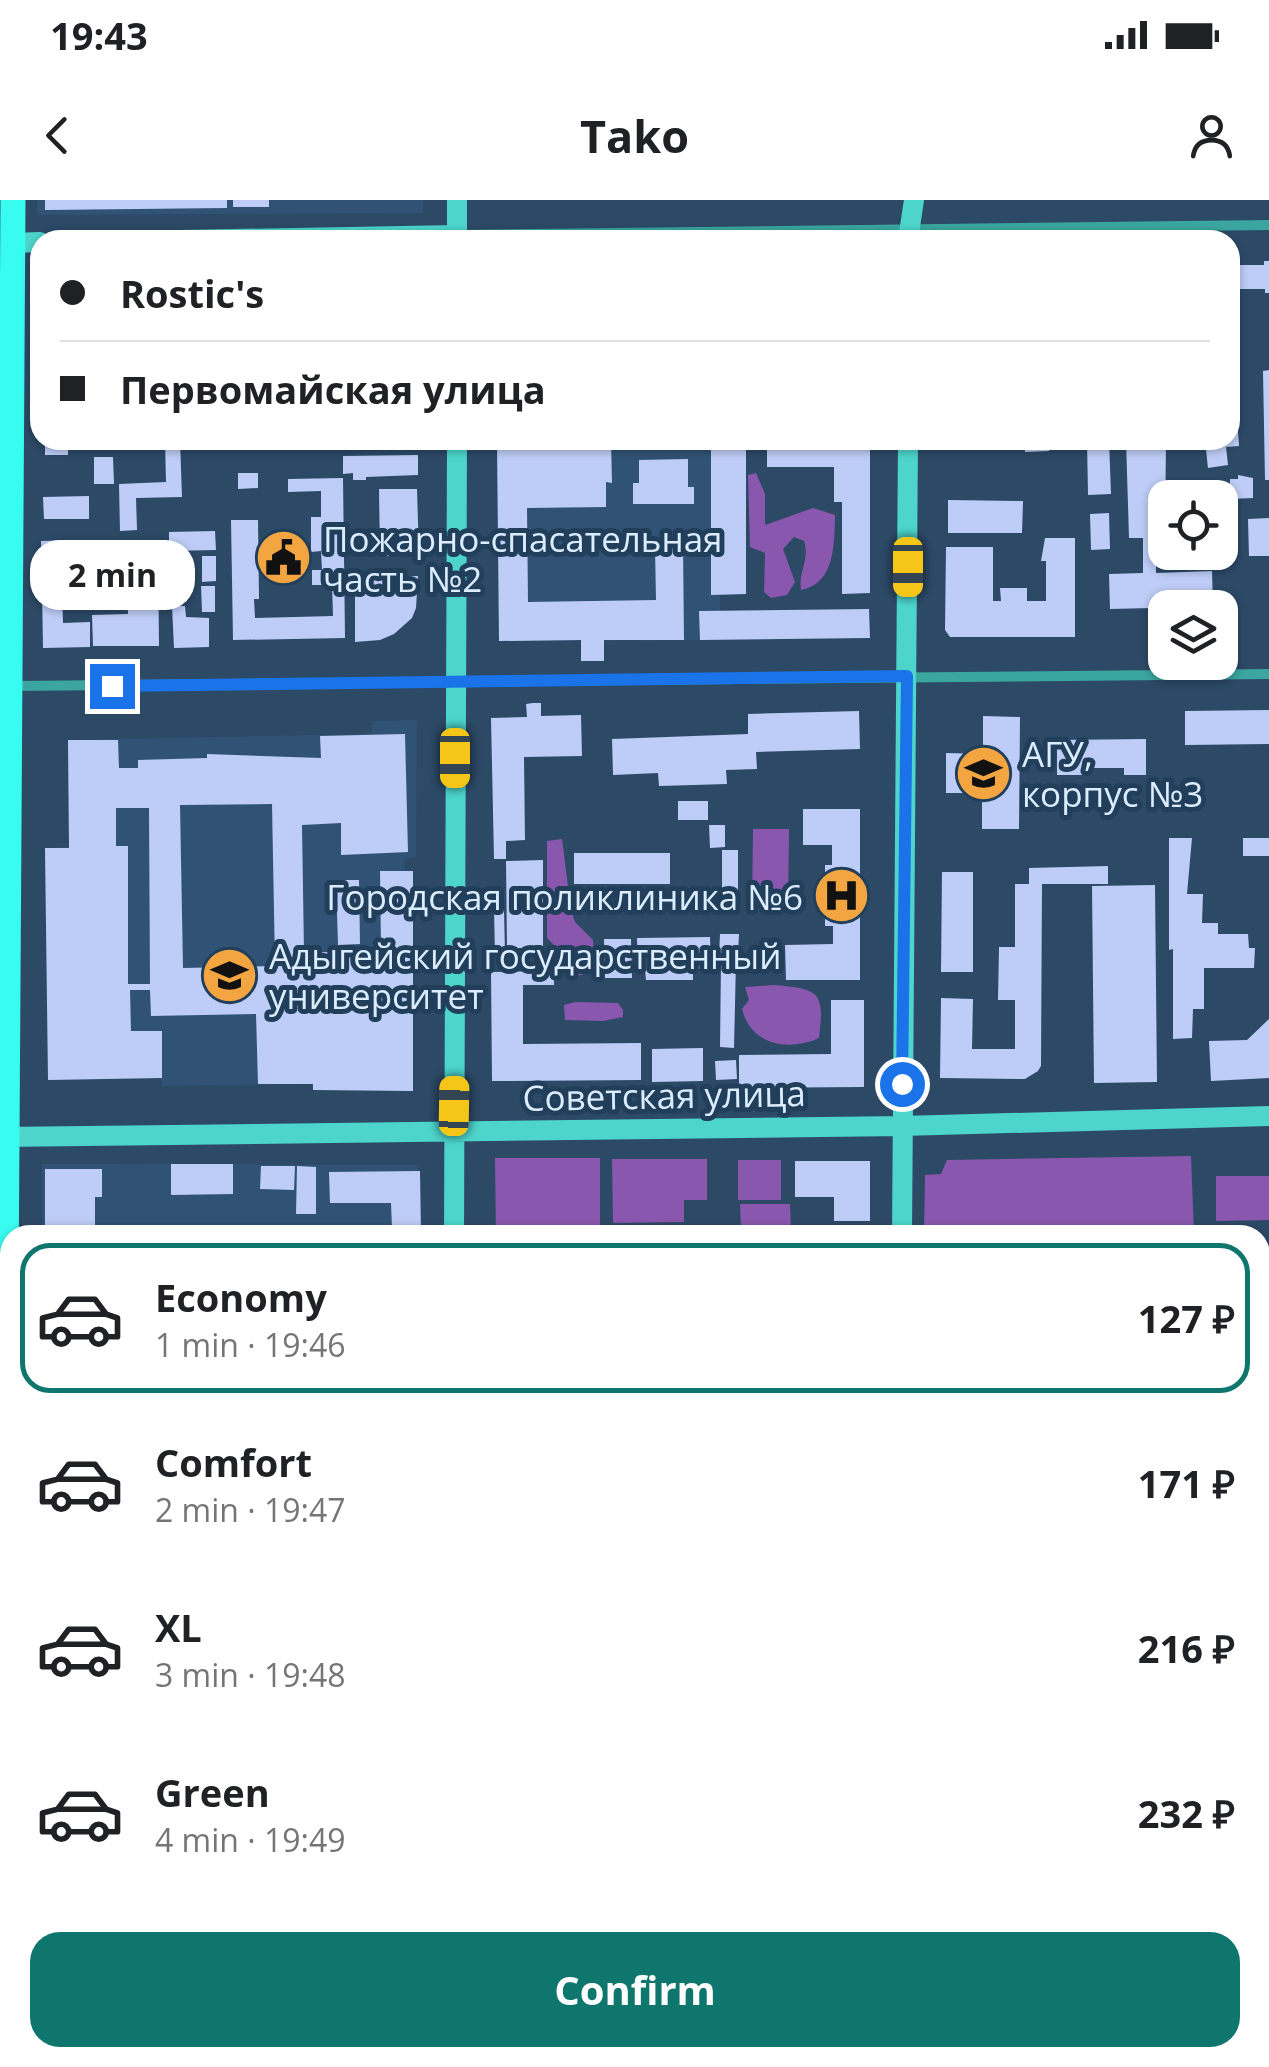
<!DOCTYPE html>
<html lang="en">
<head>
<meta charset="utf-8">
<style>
	:root { --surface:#fff; --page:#f6f6f6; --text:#202124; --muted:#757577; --line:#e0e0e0; --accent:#0f766e }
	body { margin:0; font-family:"Open Sans",sans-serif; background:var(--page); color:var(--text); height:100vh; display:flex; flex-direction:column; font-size:38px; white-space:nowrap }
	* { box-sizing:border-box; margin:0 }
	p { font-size:32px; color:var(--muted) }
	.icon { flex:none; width:55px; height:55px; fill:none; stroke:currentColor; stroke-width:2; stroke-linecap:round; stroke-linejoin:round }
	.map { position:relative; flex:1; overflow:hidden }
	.details { position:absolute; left:0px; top:1025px; width:1270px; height:842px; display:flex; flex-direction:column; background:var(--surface); border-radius:30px 30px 0 0; box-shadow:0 2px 8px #0004 }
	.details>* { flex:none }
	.banner { position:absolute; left:30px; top:30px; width:1210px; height:220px; border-radius:30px; box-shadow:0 2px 8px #0004; display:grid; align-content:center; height:220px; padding:0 30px; background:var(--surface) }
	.controls { position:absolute; left:1148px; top:280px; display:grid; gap:20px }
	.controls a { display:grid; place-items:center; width:90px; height:90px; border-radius:20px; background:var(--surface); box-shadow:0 2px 8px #0004; font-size:50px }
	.end { position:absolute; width:45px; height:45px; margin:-22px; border:12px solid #1a73e8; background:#fff; box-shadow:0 0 0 5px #fff }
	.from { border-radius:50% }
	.bubble { position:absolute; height:70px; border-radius:30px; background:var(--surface); box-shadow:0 2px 8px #0004; font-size:32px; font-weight:700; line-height:70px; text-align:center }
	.car { position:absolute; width:30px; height:60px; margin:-30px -15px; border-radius:12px; box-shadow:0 0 8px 2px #0007; background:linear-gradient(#f5c518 24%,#345 0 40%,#f5c518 0 76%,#345 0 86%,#f5c518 0) }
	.banner b { display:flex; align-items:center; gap:35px; height:95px; font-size:38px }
	.banner b+b { border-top:2px solid var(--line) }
	.banner i { width:25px; height:25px; background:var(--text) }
	ul { padding:18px 0 0; list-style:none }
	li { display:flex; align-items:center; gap:30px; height:150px; margin:0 20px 15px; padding:0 10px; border:5px solid transparent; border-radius:30px }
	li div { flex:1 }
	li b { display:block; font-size:38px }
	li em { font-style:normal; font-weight:700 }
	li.on { border-color:var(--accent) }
	li>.icon { width:90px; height:90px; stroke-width:1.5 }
	.primary-button { display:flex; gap:20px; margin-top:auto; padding:20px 30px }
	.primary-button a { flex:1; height:115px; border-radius:30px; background:var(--accent); color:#fff; font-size:40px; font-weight:700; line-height:115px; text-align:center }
	.status { display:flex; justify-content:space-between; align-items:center; height:70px; padding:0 50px; background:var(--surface); direction:ltr }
	.status svg { height:28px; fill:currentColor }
	header { display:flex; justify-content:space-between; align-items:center; height:130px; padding:0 30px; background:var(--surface); font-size:45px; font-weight:700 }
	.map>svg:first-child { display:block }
	.built { fill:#305375 }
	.green { fill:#8a57af }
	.building { fill:#becdf7; fill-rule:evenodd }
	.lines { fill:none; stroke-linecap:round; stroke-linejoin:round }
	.street { stroke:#3aa69f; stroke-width:10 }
	.secondary { stroke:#4dd5cc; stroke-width:20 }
	.primary { stroke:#39fcf1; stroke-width:25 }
	.route { stroke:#1a73e8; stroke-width:12 }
	.labels { text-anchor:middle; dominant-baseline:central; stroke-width:10; stroke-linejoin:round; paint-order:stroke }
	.poi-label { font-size:35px; fill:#dcedff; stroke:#213e5a; text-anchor:start }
	.street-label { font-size:35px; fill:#dcedff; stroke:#213e5a }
</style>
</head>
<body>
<div class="status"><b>19:43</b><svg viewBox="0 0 49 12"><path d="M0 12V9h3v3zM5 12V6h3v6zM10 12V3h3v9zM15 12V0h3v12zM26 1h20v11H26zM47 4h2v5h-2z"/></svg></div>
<header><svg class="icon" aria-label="back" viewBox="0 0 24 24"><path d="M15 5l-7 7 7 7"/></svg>Tako<svg class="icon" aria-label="person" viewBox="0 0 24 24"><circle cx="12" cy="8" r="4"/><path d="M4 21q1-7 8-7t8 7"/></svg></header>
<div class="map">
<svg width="1269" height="1867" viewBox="0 0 1269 1867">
	<rect width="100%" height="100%" fill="#2c4966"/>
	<path class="built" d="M 37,0 L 423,0 L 423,13 L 37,15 Z
		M 497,240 L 746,240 L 746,394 L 720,395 L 720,440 L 499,441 Z
		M 417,520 L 416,657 L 404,659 L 405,671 L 413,671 L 413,891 L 313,890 L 312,884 L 162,886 L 161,878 L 48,880 L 45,648 L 69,647 L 68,540 L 372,534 L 372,521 Z
		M 42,964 L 418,965 L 417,1035 L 42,1035 Z
		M 1260,1385 L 1269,1385 L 1269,1788 L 1260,1788 Z"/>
	<path class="green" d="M 756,273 L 765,294 L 765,325 L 813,308 L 835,315 C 834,343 836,383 801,390 C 798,372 810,360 804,341 L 794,337 L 783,349 L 795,382 L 787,395 L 771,398 L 764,392 L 765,353 L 750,347 L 748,275 Z
		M 753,629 L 789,629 L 788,710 L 752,710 Z
		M 562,639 L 571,710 L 575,722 L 593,740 L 594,752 L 582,775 L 570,776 L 563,772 L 558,749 L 547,738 L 547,641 Z
		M 774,785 C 819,789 825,791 819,838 C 788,852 751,845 742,809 L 749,800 L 745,787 Z
		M 575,802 L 618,803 L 623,810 L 623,817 L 603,821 L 565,820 L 564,805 Z
		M 1191,956 L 1194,1035 L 924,1035 L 925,975 L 941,974 L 947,960 Z
		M 495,958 L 600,958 L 600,1035 L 496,1035 Z
		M 612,959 L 707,959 L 707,1000 L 684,1000 L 684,1022 L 613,1023 Z
		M 738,960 L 781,960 L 781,1000 L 738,1000 Z
		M 1216,976 L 1269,976 L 1269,1020 L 1216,1021 Z
		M 740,1004 L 790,1004 L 791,1035 L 779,1035 L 778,1027 L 741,1027 Z"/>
	<path class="building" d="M 45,0 L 227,0 L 227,8 L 45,10 Z
		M 233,0 L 269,0 L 269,7 L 233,7 Z
		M 1264,61 L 1269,61 L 1269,93 L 1265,93 L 1265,89 L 1230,89 L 1230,65 L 1264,65 Z
		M 1269,170 L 1269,280 L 1265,280 L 1263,171 Z
		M 1238,231 L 1239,246 L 1226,247 L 1228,265 L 1208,268 L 1205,240 L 1230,240 L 1230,232 Z
		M 45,240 L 68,240 L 68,255 L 45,255 Z
		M 165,240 L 180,240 L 182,297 L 136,298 L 137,330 L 120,331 L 119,284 L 166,282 Z
		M 230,240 L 273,240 L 273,250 L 230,250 Z
		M 497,240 L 611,240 L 612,283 L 606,282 L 606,307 L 527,308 L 528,402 L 656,400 L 655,347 L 683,347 L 684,440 L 604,440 L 604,461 L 581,461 L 581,440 L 499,441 Z
		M 711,240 L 746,240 L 746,394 L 711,395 Z
		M 767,240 L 870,240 L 870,393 L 842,394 L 842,302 L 834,302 L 834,267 L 767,267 Z
		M 1024,240 L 1049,240 L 1049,251 L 1025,252 Z
		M 1087,240 L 1109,240 L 1111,294 L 1088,295 Z
		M 1126,240 L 1166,240 L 1165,337 L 1156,338 L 1156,373 L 1212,371 L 1213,406 L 1165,408 L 1165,420 L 1152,421 L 1152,408 L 1110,409 L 1109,374 L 1143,373 L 1143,338 L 1129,338 Z
		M 418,255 L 418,275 L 366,277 L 366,280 L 353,280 L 353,273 L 343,274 L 343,256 Z
		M 94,257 L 113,257 L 114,284 L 94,284 Z
		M 688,259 L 688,287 L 694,287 L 694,304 L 633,304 L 633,283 L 639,283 L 639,260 Z
		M 238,273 L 258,273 L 258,288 L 238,289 Z
		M 1238,275 L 1253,278 L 1253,298 L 1230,299 L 1230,279 L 1238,279 Z
		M 343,278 L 345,438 L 233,440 L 231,320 L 258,320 L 259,399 L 254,399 L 255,418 L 333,416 L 332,385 L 312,385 L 312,370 L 322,370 L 321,351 L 311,352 L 311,317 L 321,317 L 321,291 L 288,292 L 288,279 Z
		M 379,289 L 417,289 L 419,355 L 380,356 Z
		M 89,296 L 89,319 L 44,319 L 43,297 Z
		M 948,300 L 1023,301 L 1022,333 L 948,333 Z
		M 1109,313 L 1110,349 L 1091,350 L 1090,314 Z
		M 1269,318 L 1269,356 L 1249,356 L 1248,319 Z
		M 215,331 L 216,350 L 169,351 L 169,332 Z
		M 1045,338 L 1075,338 L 1075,437 L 950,437 L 945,430 L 946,347 L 993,347 L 993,401 L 1001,401 L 1000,388 L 1027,388 L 1027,401 L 1046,401 L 1046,361 L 1041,361 Z
		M 70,340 L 70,369 L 42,370 L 41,341 Z
		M 142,347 L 158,347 L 159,446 L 93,446 L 92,415 L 128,414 L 127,359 L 142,359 Z
		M 202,356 L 216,356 L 216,381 L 202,382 Z
		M 418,376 L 416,408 L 412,418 L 394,434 L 380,440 L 355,442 L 355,378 Z
		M 201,386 L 215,386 L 215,412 L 202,412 Z
		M 42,389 L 62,389 L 63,423 L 90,422 L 90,447 L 43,448 Z
		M 172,406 L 185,406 L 186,417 L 209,418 L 209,447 L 174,448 Z
		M 869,409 L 870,438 L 700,440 L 699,411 Z
		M 533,503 L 541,503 L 541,516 L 581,515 L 582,556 L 524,557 L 525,640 L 506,641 L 506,659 L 494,659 L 491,518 L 527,517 L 526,504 Z
		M 1269,510 L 1269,544 L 1185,545 L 1185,511 Z
		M 859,511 L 860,549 L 756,552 L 757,569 L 726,570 L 727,584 L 659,586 L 658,573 L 613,575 L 612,539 L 748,534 L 748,514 Z
		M 983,516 L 1020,517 L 1019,629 L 982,629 L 982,593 L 946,593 L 946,553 L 983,554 Z
		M 405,534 L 408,652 L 341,655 L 341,623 L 302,625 L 304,753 L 381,750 L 380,671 L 413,671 L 413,891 L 313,890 L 313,884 L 258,884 L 256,814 L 151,816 L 150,790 L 130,790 L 131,831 L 162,831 L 162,878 L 48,880 L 45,648 L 69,648 L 68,540 L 118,540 L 119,568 L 138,568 L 138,560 L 207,558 L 207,554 L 321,558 L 320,536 ZM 272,604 L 275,766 L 183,768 L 180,605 ZM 116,608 L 149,608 L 150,784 L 128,784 L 128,646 L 116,646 Z
		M 1146,539 L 1146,575 L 1124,575 L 1124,568 L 1081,568 L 1082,575 L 1057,575 L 1057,540 Z
		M 678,601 L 708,601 L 708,620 L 678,620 Z
		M 803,609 L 860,609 L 860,780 L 786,780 L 785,745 L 833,744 L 833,726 L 825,726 L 825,665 L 832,665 L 832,645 L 803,645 Z
		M 709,625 L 725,625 L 725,647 L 710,648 Z
		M 1169,638 L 1192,638 L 1187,694 L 1203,694 L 1202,723 L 1218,723 L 1218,734 L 1248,734 L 1249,748 L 1255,748 L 1254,768 L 1204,768 L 1204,809 L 1193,809 L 1192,838 L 1173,839 L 1173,749 L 1169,750 Z
		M 1243,638 L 1269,638 L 1269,656 L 1243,656 Z
		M 722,650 L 738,650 L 738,706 L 722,706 Z
		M 574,653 L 670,653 L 670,684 L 574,684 Z
		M 543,660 L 543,748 L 507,748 L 506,661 Z
		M 1108,666 L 1108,684 L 1042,684 L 1041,866 L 1038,871 L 1025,879 L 940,878 L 941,798 L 973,799 L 972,849 L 1015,849 L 1015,800 L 998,800 L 999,747 L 1015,747 L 1015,684 L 1029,684 L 1029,668 Z
		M 942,672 L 973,672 L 973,772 L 941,772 Z
		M 336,680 L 359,680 L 360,744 L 338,745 Z
		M 1155,685 L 1157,882 L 1094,883 L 1092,686 Z
		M 494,709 L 504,709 L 505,754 L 495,755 Z
		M 720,734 L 739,734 L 738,756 L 719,755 Z
		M 710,737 L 711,769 L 693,769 L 693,780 L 646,780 L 645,769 L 638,769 L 637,738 Z
		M 604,739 L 631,739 L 632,778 L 605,778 Z
		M 721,761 L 736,761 L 734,848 L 720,847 Z
		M 554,771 L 554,785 L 523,785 L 523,844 L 641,843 L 641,880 L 492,881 L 491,772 Z
		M 831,800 L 864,800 L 864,887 L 739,888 L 739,855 L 831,854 Z
		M 1269,819 L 1269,878 L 1211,881 L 1209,841 L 1247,840 Z
		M 703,848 L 703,881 L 652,882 L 652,849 Z
		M 736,860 L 737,879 L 716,880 L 715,861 Z
		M 795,961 L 870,961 L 870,1021 L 834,1021 L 834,997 L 795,997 Z
		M 171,964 L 233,964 L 233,994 L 171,995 Z
		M 261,966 L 295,966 L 294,990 L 260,989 Z
		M 297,966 L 316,967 L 316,1014 L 296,1014 Z
		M 45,969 L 102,969 L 102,997 L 95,997 L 95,1031 L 103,1031 L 103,1035 L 45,1035 Z
		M 420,971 L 421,1035 L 368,1035 L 368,1029 L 392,1028 L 391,1003 L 330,1003 L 329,972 Z
		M 652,1027 L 779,1027 L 779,1035 L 652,1035 Z
		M 1263,1392 L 1269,1392 L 1269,1515 L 1264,1516 Z
		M 1260,1737 L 1269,1737 L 1269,1769 L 1260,1769 Z
		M 1260,1841 L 1269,1841 L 1269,1867 L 1228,1867 L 1228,1858 L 1260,1858 Z
		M 38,1858 L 165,1858 L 165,1867 L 38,1867 Z
		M 199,1858 L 290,1858 L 290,1867 L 199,1867 Z
		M 314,1858 L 406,1858 L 406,1867 L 314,1867 Z
		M 489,1858 L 523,1858 L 523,1867 L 490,1867 Z
		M 526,1858 L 555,1858 L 556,1867 L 526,1867 Z
		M 557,1858 L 649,1858 L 648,1867 L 557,1867 Z
		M 655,1858 L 740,1858 L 740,1867 L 655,1867 Z
		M 824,1858 L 866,1858 L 866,1867 L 824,1867 Z
		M 934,1858 L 973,1858 L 973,1867 L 934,1867 Z
		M 998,1858 L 1192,1858 L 1192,1867 L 998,1867 Z"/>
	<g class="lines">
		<path class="street" d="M 457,35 L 1269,25
			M 11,486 L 1269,474"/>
		<path class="secondary" d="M 179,40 L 457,35
			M 457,40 L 457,0
			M 908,40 L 914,0
			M 13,43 L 40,42
			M 0,937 L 902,926 L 1269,916
			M 454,1035 L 457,240
			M 902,1035 L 908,240
			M 1260,1358 L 1269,1357
			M 1260,1812 L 1269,1812
			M 458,1858 L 458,1867
			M 901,1867 L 901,1858"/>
		<path class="primary" d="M 7,1867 L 4,1405 L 13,0"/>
	</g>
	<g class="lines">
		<path class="route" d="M 112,486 L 907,476 L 902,884"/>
	</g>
	<defs>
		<symbol id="civic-disc" viewBox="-11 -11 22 22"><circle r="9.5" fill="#f2a541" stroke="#213e5a"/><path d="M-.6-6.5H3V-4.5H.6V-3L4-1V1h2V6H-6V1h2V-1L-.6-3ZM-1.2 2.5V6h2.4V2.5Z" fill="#111"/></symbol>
		<symbol id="university-disc" viewBox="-11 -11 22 22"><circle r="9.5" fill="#f2a541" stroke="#213e5a"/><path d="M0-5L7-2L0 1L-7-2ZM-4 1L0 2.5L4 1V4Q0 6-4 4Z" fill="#111"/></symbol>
		<symbol id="hospital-disc" viewBox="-11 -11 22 22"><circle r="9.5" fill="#f2a541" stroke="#213e5a"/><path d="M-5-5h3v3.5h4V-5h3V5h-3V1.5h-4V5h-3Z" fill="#111"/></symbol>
	</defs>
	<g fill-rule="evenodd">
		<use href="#civic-disc" x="252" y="326" width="63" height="63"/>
		<use href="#university-disc" x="952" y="542" width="63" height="63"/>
		<use href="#hospital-disc" x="810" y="664" width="63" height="63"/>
		<use href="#university-disc" x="198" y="744" width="63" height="63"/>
	</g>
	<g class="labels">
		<g class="poi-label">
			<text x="323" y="338">Пожарно-спасательная<tspan x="323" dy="40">часть №2</tspan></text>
			<text x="1022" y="553">АГУ,<tspan x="1022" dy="40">корпус №3</tspan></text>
			<text x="803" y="696" text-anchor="end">Городская поликлиника №6</text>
			<text x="269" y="755">Адыгейский государственный<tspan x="269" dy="40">университет</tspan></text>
		</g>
		<g class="street-label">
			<text transform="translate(664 895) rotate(-1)">Советская улица</text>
		</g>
	</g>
</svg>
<div class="controls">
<a><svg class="icon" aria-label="locate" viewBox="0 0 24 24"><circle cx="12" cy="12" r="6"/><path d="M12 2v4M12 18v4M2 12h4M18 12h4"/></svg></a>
<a><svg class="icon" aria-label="layers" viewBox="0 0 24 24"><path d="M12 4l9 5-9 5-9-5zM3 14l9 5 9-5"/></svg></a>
</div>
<i class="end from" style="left:902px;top:884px"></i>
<i class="end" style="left:112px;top:486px"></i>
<div class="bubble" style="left:30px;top:340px;width:165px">2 min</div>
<i class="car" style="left:908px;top:367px;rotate:180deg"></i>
<i class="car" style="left:455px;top:558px;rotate:180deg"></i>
<i class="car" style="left:454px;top:906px;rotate:1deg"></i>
<div class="banner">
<b><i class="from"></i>Rostic's</b>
<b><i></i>Первомайская улица</b>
</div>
<section class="details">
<ul>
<li class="on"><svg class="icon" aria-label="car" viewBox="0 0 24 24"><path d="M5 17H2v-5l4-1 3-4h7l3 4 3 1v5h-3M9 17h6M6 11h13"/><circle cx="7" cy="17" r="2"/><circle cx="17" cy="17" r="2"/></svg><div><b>Economy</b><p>1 min · 19:46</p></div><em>127 ₽</em></li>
<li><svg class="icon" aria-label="car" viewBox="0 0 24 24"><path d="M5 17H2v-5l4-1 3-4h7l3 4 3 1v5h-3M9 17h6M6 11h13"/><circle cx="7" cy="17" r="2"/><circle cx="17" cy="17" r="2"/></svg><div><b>Comfort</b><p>2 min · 19:47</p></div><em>171 ₽</em></li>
<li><svg class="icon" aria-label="car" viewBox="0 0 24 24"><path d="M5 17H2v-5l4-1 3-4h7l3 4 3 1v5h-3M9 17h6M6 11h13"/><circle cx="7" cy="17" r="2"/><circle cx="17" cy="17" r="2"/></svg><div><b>XL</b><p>3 min · 19:48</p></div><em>216 ₽</em></li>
<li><svg class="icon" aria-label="car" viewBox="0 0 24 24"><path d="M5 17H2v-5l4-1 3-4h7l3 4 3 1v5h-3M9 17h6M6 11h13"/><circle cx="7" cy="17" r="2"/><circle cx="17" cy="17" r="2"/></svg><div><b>Green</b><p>4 min · 19:49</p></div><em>232 ₽</em></li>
</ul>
<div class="primary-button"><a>Confirm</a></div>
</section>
</div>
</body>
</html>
